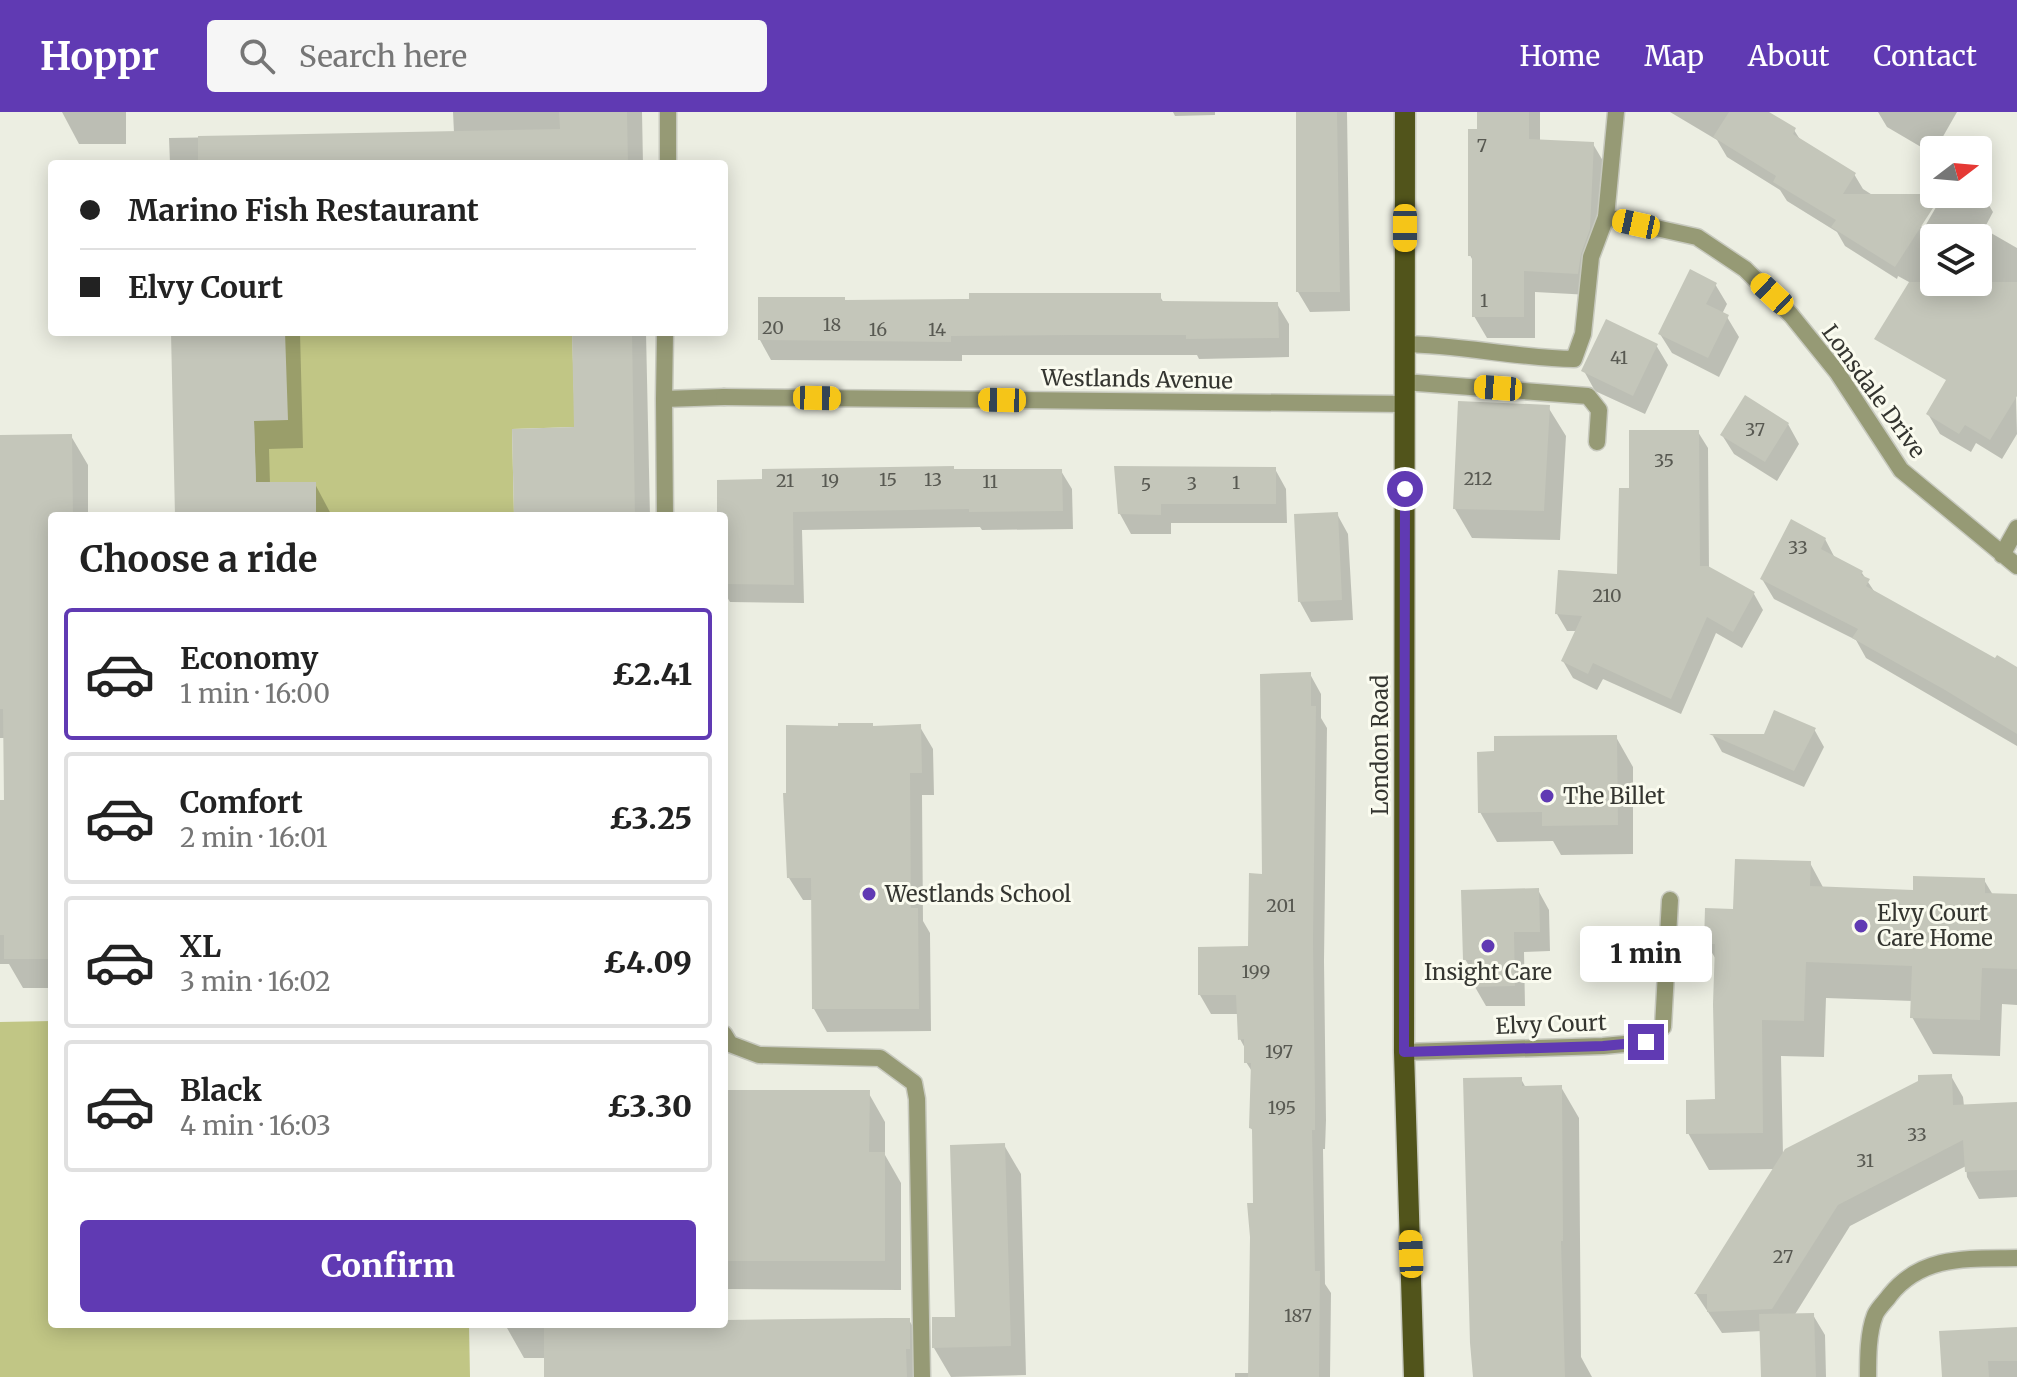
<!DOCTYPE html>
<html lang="en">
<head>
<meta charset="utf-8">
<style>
	:root { --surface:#fff; --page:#f6f6f6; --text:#222; --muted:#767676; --line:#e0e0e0; --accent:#603ab3 }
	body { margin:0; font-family:Merriweather,serif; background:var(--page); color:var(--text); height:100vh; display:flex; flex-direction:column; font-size:30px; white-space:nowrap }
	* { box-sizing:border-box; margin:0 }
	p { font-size:26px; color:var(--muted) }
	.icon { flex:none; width:44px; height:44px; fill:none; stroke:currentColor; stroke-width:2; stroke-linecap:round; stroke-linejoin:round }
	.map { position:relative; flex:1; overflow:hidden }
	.drawer { position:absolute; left:48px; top:400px; width:680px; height:816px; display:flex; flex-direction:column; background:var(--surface); border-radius:8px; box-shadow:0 4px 20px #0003 }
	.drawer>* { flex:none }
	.hud { position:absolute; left:48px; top:48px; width:680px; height:176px; border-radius:8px; box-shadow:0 4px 20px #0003; display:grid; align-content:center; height:176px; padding:0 32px; background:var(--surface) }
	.needle { width:52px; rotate:74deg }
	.tools { position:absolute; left:1920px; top:24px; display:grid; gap:16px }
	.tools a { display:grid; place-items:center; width:72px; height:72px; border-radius:8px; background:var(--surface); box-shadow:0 4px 20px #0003; font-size:40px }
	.end { position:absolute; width:36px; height:36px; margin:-18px; border:10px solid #603ab3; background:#fff; box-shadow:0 0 0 4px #fff }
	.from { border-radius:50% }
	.bubble { position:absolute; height:56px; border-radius:8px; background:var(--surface); box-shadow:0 4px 20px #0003; font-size:26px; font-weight:800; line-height:56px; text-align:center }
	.car { position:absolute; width:24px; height:48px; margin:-24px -12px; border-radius:10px; box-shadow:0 0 6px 2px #0007; background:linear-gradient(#f5c518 24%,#345 0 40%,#f5c518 0 76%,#345 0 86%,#f5c518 0) }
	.hud b { display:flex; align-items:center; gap:28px; height:76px; font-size:30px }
	.hud b+b { border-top:2px solid var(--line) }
	.hud i { width:20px; height:20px; background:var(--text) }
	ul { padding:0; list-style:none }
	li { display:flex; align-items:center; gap:24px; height:132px; margin:0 16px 12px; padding:0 16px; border:4px solid var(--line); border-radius:8px }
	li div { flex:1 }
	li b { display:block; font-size:30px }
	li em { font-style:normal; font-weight:800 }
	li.on { border-color:var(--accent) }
	li>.icon { width:72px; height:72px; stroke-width:1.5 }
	h2 { padding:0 32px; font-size:36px; line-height:96px }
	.cta { display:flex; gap:16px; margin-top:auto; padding:16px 32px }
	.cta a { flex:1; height:92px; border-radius:8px; background:var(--accent); color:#fff; font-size:32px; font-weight:800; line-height:92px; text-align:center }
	header { display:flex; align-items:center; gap:48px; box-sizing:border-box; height:112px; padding:0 40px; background:var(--accent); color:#fff }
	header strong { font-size:38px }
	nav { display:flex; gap:44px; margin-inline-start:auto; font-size:28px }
	.search { width:560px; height:72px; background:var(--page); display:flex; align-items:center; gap:20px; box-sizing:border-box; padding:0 28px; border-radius:8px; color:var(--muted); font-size:30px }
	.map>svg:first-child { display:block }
	.green { fill:#c1c685 }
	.shadow { fill:#0003; fill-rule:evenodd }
	.building { fill:#c4c6ba }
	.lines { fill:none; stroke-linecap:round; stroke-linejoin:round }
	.service-casing { stroke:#c7c9be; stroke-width:19 }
	.minor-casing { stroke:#c7c9be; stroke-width:19 }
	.primary-casing { stroke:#c7c9be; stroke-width:23 }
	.service { stroke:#969a75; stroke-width:16 }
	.minor { stroke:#969a75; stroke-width:16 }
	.primary { stroke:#51541b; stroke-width:20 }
	.route { stroke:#603ab3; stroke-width:10 }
	.poi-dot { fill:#603ab3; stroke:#fafbef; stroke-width:3 }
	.labels { text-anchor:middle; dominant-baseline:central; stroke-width:6; stroke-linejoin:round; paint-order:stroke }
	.number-label { font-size:18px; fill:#585952 }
	.street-label { font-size:22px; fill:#343530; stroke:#fafbef }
	.poi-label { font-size:22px; fill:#343530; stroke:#fafbef; text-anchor:start }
</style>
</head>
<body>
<header>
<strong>Hoppr</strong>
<div class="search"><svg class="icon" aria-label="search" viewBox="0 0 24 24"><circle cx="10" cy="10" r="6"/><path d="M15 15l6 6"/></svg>Search here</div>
<nav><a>Home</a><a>Map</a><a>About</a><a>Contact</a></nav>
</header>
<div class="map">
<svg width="2017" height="1265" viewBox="0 0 2017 1265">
	<rect width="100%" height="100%" fill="#eceee2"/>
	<path class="green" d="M 285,220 L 572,220 L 575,315 L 512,317 L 514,404 L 257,404 L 254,309 Z
		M 52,909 L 52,1212 L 469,1212 L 470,1265 L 0,1265 L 0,910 Z"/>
	<path class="shadow" d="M 62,0 L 126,0 L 126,32 L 79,32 Z
		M 453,0 L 642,0 L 643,52 L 170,52 L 169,26 L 454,21 Z
		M 1173,0 L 1215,0 L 1215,3 L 1175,4 Z
		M 1297,0 L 1347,0 L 1350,199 L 1310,200 L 1298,180 Z
		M 1479,0 L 1540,0 L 1540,29 L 1593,32 L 1606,54 L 1590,183 L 1535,180 L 1535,226 L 1487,226 L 1474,204 L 1474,151 L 1470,143 Z
		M 1670,0 L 1766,0 L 1794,18 L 1801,29 L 1854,62 L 1863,77 L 1924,116 L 1943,83 L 1947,86 L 1949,82 L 1978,82 L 1978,79 L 1982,81 L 1993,100 L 1984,117 L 2017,136 L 2017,229 L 1898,164 L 1897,167 L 1845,134 L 1837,120 L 1787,89 L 1780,78 L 1727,45 L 1717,28 ZM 1934,126 L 1978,126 L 1978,170 L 1934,170 Z
		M 1878,0 L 1957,0 L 1933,42 L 1887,15 Z
		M 1715,172 L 1727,192 L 1722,202 L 1727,205 L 1739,225 L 1719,265 L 1672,241 L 1660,222 Z
		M 1159,183 L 1164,191 L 1277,192 L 1289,212 L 1289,245 L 1199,247 L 1197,243 L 962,243 L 962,249 L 771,248 L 760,228 L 846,190 Z
		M 173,220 L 300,220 L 303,336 L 269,337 L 270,372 L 315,372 L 332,404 L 177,404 Z
		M 574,220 L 646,220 L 650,404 L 516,404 L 576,317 Z
		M 1656,233 L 1668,253 L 1645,302 L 1595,279 L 1584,259 Z
		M 2016,285 L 2017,322 L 2002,347 L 1976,331 L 1971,340 L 1940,322 L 1928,302 Z
		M 1548,295 L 1566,324 L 1560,428 L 1472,426 L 1455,397 Z
		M 1788,312 L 1799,332 L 1777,369 L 1734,342 L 1722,323 Z
		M 1698,320 L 1708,336 L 1709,457 L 1754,482 L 1763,498 L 1742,536 L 1716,521 L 1681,602 L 1603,567 L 1597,578 L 1573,566 L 1563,549 L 1577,519 L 1567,519 L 1557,502 L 1619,464 L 1631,378 Z
		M 71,324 L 88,353 L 88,404 L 52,404 L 52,876 L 23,876 L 9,852 L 0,852 L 0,690 L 6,690 L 5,626 L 0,626 L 0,325 Z
		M 1275,357 L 1286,377 L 1287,411 L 1171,411 L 1171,422 L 1131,422 L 1120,402 Z
		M 954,359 L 1061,359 L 1072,377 L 1073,417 L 982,418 L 980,415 L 802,418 L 804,491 L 730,490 L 724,480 L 724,404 L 719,404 L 719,370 Z
		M 1337,402 L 1348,422 L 1353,508 L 1311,510 L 1300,490 Z
		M 1825,427 L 1836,448 L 1862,461 L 1876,482 L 1996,549 L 2017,557 L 2017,634 L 1866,546 L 1856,528 L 1774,487 L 1762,467 Z
		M 1310,562 L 1321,582 L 1321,606 L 1327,616 L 1324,849 L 1326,1008 L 1325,1037 L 1323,1037 L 1325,1172 L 1331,1181 L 1330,1265 L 1235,1265 L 1235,1261 L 1250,1261 L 1252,1125 L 1255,1093 L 1254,1021 L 1251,1016 L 1253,961 L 1246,950 L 1246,938 L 1240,927 L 1239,902 L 1211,902 L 1200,883 L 1250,836 L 1264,764 Z
		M 920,615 L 933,637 L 934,683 L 922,683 L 923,809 L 930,821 L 931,919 L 827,920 L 814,897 L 813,788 L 803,788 L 789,766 L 874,616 Z
		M 1814,617 L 1824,635 L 1804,675 L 1722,640 L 1713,624 L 1765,624 Z
		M 1616,625 L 1633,655 L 1633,742 L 1561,743 L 1553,729 L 1497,730 L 1480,700 Z
		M 1810,751 L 1824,777 L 1915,780 L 1984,768 L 1993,783 L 2017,784 L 2017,893 L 2002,892 L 2000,944 L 1933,942 L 1912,905 L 1913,889 L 1826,886 L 1824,945 L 1781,944 L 1783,1044 L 1951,964 L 1963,985 L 1964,994 L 2017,992 L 2017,1085 L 1979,1087 L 1967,1065 L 1966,1054 L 1850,1114 L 1794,1204 L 1813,1203 L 1825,1223 L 1826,1265 L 1763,1265 L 1762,1219 L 1722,1221 L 1696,1182 L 1775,1057 L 1709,1058 L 1688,1021 L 1717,989 L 1717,849 L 1706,831 L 1735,799 Z
		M 1538,778 L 1549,798 L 1550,839 L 1524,840 L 1525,894 L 1486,894 L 1475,875 L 1475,864 L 1465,847 Z
		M 1521,967 L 1526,976 L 1561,975 L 1579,1006 L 1581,1245 L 1592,1265 L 1474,1265 Z
		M 724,980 L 868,980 L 885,1010 L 885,1043 L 901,1071 L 901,1178 L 724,1177 Z
		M 1004,1033 L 1021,1062 L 1026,1263 L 951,1265 L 934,1236 L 957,1207 Z
		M 909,1208 L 926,1237 L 926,1265 L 546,1265 L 546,1246 L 524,1246 L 507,1216 L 507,1212 L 724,1212 Z
		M 2017,1217 L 2017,1265 L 1944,1265 Z"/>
	<path class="building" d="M 559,0 L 627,0 L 628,52 L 198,52 L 198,24 L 560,17 Z
		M 1296,0 L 1337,0 L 1340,180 L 1296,180 Z
		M 1477,0 L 1529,0 L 1529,27 L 1594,30 L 1590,117 L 1581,142 L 1578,162 L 1524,159 L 1524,205 L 1472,205 L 1472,144 L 1468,144 L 1468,17 L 1477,17 Z
		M 1729,0 L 1769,0 L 1796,16 L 1793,22 L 1856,61 L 1843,82 L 1942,82 L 1895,155 L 1831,115 L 1836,108 L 1773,70 L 1776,64 L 1713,25 Z
		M 1690,157 L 1717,171 L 1706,192 L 1729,203 L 1708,246 L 1658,222 Z
		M 1909,170 L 2017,170 L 2017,284 L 1990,328 L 1965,313 L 1959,322 L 1926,302 L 1946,268 L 1874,227 Z
		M 969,181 L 1161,181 L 1161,189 L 1278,190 L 1279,226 L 1186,227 L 1186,223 L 1074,223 L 951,224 L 951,230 L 758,228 L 758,185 L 845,185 L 845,188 L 969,187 Z
		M 1606,207 L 1658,232 L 1633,284 L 1581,259 Z
		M 171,220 L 285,220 L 288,308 L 254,309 L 256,370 L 316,370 L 316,404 L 175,404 Z
		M 572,220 L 632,220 L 635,404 L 514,404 L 512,317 L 574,315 Z
		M 1745,283 L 1789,311 L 1765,350 L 1720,323 Z
		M 1458,289 L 1550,293 L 1544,399 L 1453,397 Z
		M 1629,318 L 1699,318 L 1700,454 L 1708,454 L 1755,480 L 1733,520 L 1707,505 L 1671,587 L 1593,551 L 1588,562 L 1561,549 L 1582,504 L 1555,502 L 1558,458 L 1617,462 L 1619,376 L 1629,376 Z
		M 72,322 L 73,404 L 52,404 L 52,847 L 4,847 L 4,823 L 0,823 L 0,688 L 4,688 L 3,597 L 0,597 L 0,323 Z
		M 954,354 L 954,357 L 1062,357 L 1063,399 L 969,400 L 969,397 L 793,400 L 794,473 L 724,472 L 724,400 L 717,400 L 717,368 L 762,367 L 762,357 Z
		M 1114,354 L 1276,355 L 1276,392 L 1161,392 L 1161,403 L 1118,402 Z
		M 1338,400 L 1342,488 L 1298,490 L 1294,402 Z
		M 1791,407 L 1826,426 L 1821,437 L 1863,459 L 1861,463 L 1870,467 L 1866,474 L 1995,546 L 1997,543 L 2017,555 L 2017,622 L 1945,578 L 1852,526 L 1858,517 L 1760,467 Z
		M 1311,560 L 1311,594 L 1316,594 L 1313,828 L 1315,987 L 1315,1018 L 1312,1018 L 1315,1159 L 1320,1159 L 1319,1265 L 1248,1265 L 1250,1125 L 1247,1091 L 1253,1091 L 1252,1017 L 1249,1016 L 1251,951 L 1244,951 L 1244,927 L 1238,928 L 1236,883 L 1198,883 L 1198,835 L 1248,834 L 1249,761 L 1262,762 L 1260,562 Z
		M 1774,598 L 1816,616 L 1794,659 L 1709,622 L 1764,622 Z
		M 838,611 L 873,611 L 873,614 L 921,612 L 922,661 L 910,661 L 911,796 L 918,796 L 919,897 L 812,897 L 811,766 L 787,766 L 783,681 L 786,681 L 786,613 L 838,614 Z
		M 1617,623 L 1618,713 L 1542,714 L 1542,700 L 1478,701 L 1477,640 L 1494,639 L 1494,624 Z
		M 1735,747 L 1811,749 L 1810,774 L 1913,778 L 1913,764 L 1985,766 L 1985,781 L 2017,782 L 2017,857 L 1982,856 L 1980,908 L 1910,906 L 1912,854 L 1806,850 L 1804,909 L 1762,908 L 1763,1021 L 1686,1022 L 1686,988 L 1715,987 L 1713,892 L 1715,832 L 1704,832 L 1705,796 L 1733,797 Z
		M 1539,776 L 1540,820 L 1514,820 L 1515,874 L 1473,875 L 1472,848 L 1463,848 L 1461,778 Z
		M 1952,962 L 1953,993 L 2017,990 L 2017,1058 L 1965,1060 L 1963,1028 L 1838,1093 L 1772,1197 L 1707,1200 L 1707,1182 L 1694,1182 L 1785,1037 L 1918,969 L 1918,963 Z
		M 1522,965 L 1522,974 L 1562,973 L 1563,1129 L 1561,1129 L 1565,1265 L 1473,1265 L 1470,1231 L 1463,966 Z
		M 724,978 L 870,978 L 869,1040 L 885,1040 L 885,1149 L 724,1149 Z
		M 1005,1031 L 1011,1234 L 932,1236 L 932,1205 L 955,1205 L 950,1033 Z
		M 1814,1201 L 1816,1265 L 1761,1265 L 1759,1202 Z
		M 886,1206 L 910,1206 L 910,1237 L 906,1237 L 907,1265 L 544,1265 L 544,1212 L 724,1212 L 724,1208 Z
		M 2017,1215 L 2017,1249 L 1988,1249 L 1989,1265 L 1942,1265 L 1939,1219 Z"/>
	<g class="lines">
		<defs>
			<path id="service" d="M 668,52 L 668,0
				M 1405,232 C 1461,233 1517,246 1574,247 L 1583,222 L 1591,145 L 1606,105 L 1616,0
				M 1404,270 L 1588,284 L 1599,298 L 1597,330
				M 664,287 L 665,220
				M 665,404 L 664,287 L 724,285
				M 724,922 L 730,932 L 759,943 L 880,946 L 914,971 L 917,987 L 922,1265"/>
			<path id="minor" d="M 1606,105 L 1697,125 L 1745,157 L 1791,203 L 1837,260 L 1901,358 L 2017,454
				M 724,285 L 1405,292
				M 2002,443 L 2017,416
				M 1404,940 L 1603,934 L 1646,930 L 1663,915 L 1670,788
				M 1868,1265 C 1868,1246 1868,1221 1875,1203 C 1878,1196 1886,1189 1890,1183 C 1923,1142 1970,1147 2017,1146"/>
			<path id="primary" d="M 1405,0 L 1404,940 L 1414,1265"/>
		</defs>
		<use href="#service" class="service-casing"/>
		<use href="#minor" class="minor-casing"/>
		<use href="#primary" class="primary-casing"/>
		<use href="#service" class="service"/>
		<use href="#minor" class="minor"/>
		<use href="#primary" class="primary"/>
	</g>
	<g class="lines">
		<path class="route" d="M 1405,377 L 1404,940 L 1603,934 L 1646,930"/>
	</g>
	<g class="poi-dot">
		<circle cx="1547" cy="684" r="8"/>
		<circle cx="869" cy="782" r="8"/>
		<circle cx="1861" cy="814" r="8"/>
		<circle cx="1488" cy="834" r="8"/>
	</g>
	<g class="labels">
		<g class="number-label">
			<text x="1482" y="33">7</text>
			<text x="1484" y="188">1</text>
			<text x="832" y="212">18</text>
			<text x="773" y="215">20</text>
			<text x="878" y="217">16</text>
			<text x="937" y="217">14</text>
			<text x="1619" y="245">41</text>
			<text x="1755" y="317">37</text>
			<text x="1664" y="348">35</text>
			<text x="1478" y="366">212</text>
			<text x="888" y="367">15</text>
			<text x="933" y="367">13</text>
			<text x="785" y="368">21</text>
			<text x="830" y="368">19</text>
			<text x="990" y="369">11</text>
			<text x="1236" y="370">1</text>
			<text x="1192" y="371">3</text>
			<text x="1146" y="372">5</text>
			<text x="1798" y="435">33</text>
			<text x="1607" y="483">210</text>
			<text x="1281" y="793">201</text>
			<text x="1256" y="859">199</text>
			<text x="1279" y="939">197</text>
			<text x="1282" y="995">195</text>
			<text x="1917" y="1022">33</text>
			<text x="1865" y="1048">31</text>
			<text x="1783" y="1144">27</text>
			<text x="1298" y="1203">187</text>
		</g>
		<g class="street-label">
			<text transform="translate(1137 267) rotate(1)">Westlands Avenue</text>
			<text transform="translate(1874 279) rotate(54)">Lonsdale Drive</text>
			<text transform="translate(1380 633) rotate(-90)">London Road</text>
			<text transform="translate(1551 912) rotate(-2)">Elvy Court</text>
		</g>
		<g class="poi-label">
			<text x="1563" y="684">The Billet</text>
			<text x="885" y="782">Westlands School</text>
			<text x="1877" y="801">Elvy Court<tspan x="1877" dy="25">Care Home</tspan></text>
			<text x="1488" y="860" text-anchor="middle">Insight Care</text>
		</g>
	</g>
</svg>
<div class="tools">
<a><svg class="needle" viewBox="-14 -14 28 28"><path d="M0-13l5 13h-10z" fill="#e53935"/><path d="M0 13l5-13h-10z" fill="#767676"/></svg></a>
<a><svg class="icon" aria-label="layers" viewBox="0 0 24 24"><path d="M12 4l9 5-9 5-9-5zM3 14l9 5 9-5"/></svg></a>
</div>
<i class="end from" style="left:1405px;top:377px"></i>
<i class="end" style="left:1646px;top:930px"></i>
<div class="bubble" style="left:1580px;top:814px;width:132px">1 min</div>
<i class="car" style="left:1636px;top:112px;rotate:282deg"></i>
<i class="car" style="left:1405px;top:116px;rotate:180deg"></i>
<i class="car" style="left:1772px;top:182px;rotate:313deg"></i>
<i class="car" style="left:1498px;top:276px;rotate:274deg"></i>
<i class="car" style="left:817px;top:286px;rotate:91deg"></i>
<i class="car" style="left:1002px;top:288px;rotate:271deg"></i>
<i class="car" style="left:1411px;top:1142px;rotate:358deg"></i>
<div class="hud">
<b><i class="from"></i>Marino Fish Restaurant</b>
<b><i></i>Elvy Court</b>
</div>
<section class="drawer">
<h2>Choose a ride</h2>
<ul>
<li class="on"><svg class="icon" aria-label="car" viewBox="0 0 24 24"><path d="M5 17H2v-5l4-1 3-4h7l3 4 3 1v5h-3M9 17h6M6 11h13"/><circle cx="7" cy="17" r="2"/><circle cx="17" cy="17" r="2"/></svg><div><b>Economy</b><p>1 min · 16:00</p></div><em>£2.41</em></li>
<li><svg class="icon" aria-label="car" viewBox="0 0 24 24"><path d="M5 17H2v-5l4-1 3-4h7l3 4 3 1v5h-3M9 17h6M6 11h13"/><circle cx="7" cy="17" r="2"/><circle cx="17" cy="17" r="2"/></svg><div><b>Comfort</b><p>2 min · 16:01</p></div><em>£3.25</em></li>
<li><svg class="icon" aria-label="car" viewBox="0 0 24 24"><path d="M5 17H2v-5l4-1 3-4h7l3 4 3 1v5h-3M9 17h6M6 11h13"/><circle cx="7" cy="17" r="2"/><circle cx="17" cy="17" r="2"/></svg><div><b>XL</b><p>3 min · 16:02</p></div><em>£4.09</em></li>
<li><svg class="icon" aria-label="car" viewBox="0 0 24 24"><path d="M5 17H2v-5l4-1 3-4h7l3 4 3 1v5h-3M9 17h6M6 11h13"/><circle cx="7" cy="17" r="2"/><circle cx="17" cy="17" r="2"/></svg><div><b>Black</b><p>4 min · 16:03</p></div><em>£3.30</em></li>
</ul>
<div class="cta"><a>Confirm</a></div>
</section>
</div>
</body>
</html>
